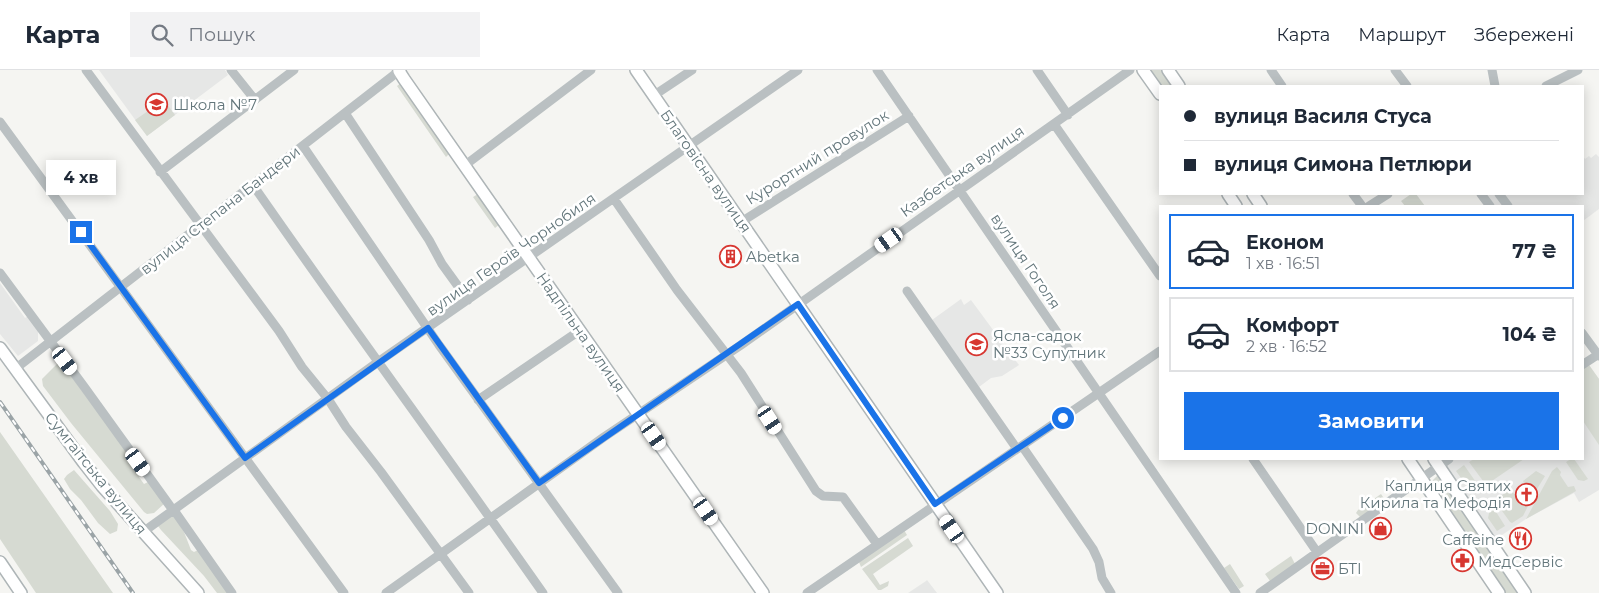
<!DOCTYPE html>
<html lang="uk">
<head>
<meta charset="utf-8">
<style>
	:root { --surface:#fff; --page:#f2f2f3; --text:#1f2937; --muted:#747a83; --line:#e0e1e3; --accent:#1a73e8 }
	body { margin:0; font-family:Montserrat,sans-serif; background:var(--page); color:var(--text); height:100vh; display:flex; flex-direction:column; font-size:19px; white-space:nowrap }
	* { box-sizing:border-box; margin:0 }
	p { font-size:16px; color:var(--muted) }
	.icon { flex:none; width:28px; height:28px; fill:none; stroke:currentColor; stroke-width:2; stroke-linecap:round; stroke-linejoin:round }
	.map { position:relative; flex:1; overflow:hidden }
	.details { position:absolute; left:1159px; top:135px; width:425px; height:255px; display:flex; flex-direction:column; background:var(--surface); border-radius:0px; box-shadow:0 2px 12px #0003 }
	.details>* { flex:none }
	.top-card { position:absolute; left:1159px; top:15px; width:425px; height:110px; border-radius:0px; box-shadow:0 2px 12px #0003; display:grid; align-content:center; height:110px; padding:0 25px; background:var(--surface) }
	.end { position:absolute; width:22px; height:22px; margin:-11px; border:6px solid #1a73e8; background:#fff; box-shadow:0 0 0 2px #fff }
	.from { border-radius:50% }
	.bubble { position:absolute; height:35px; border-radius:0px; background:var(--surface); box-shadow:0 2px 12px #0003; font-size:16px; font-weight:700; line-height:35px; text-align:center }
	.car { position:absolute; width:15px; height:30px; margin:-15px -8px; border-radius:6px; box-shadow:0 0 4px 1px #0007; background:linear-gradient(#fff 24%,#345 0 40%,#fff 0 76%,#345 0 86%,#fff 0) }
	.top-card b { display:flex; align-items:center; gap:18px; height:48px; font-size:19px }
	.top-card b+b { border-top:1px solid var(--line) }
	.top-card i { width:12px; height:12px; background:var(--text) }
	ul { padding:9px 0 0; list-style:none }
	li { display:flex; align-items:center; gap:15px; height:75px; margin:0 10px 8px; padding:0 15px; border:2px solid var(--line); border-radius:0px }
	li div { flex:1 }
	li b { display:block; font-size:19px }
	li em { font-style:normal; font-weight:700 }
	li.active { border-color:var(--accent) }
	li>.icon { width:45px; height:45px; stroke-width:1.5 }
	.action { display:flex; gap:10px; margin-top:auto; padding:10px 25px }
	.action a { flex:1; height:58px; border-radius:0px; background:var(--accent); color:#fff; font-size:20px; font-weight:700; line-height:58px; text-align:center }
	header { display:flex; align-items:center; gap:30px; box-sizing:border-box; height:70px; padding:0 25px; background:var(--surface); border-bottom:1px solid var(--line) }
	header strong { font-size:24px }
	nav { display:flex; gap:28px; margin-inline-start:auto; font-size:18px }
	.search { width:350px; height:45px; background:var(--page); display:flex; align-items:center; gap:12px; box-sizing:border-box; padding:0 18px; border-radius:0px; color:var(--muted); font-size:19px }
	.map>svg:first-child { display:block }
	.built { fill:#e6e7e6 }
	.green { fill:#d6dad2 }
	.lines { fill:none; stroke-linecap:round; stroke-linejoin:round }
	.major-casing { stroke:#aeb5b7; stroke-width:14 }
	.minor { stroke:#bac0c2; stroke-width:9 }
	.major { stroke:#fff; stroke-width:11 }
	.rail-casing { stroke:#9ba4a7; stroke-width:4 }
	.rail { stroke:#fff; stroke-width:2; stroke-dasharray:5.5; stroke-linecap:butt }
	.route { stroke:#1a73e8; stroke-width:6 }
	.labels { text-anchor:middle; dominant-baseline:central; stroke-width:5; stroke-linejoin:round; paint-order:stroke }
	.poi-label { font-size:15px; fill:#63767b; stroke:#fff; text-anchor:start }
	.street-label { font-size:15px; fill:#63767b; stroke:#fff }
</style>
</head>
<body>
<header>
<strong>Карта</strong>
<div class="search"><svg class="icon" aria-label="search" viewBox="0 0 24 24"><circle cx="10" cy="10" r="6"/><path d="M15 15l6 6"/></svg>Пошук</div>
<nav><a>Карта</a><a>Маршрут</a><a>Збережені</a></nav>
</header>
<div class="map">
<svg width="1599" height="523" viewBox="0 0 1599 523">
	<rect width="100%" height="100%" fill="#f5f5f2"/>
	<path class="built" d="M 99,0 L 225,0 L 228,5 L 147,66 Z
		M 1596,84 L 1599,87 L 1599,139 L 1583,151 L 1582,136 L 1494,136 L 1485,124 L 1582,124 L 1583,86 L 1585,89 L 1589,86 L 1591,88 Z
		M 0,213 L 25,248 L 28,246 L 38,261 L 38,271 L 18,286 L 0,264 Z
		M 961,229 L 964,235 L 971,230 L 1019,295 L 1002,306 L 991,308 L 979,317 L 932,250 Z
		M 1589,295 L 1599,309 L 1599,420 L 1579,432 L 1574,423 L 1526,449 L 1496,469 L 1454,407 L 1450,407 L 1446,396 L 1454,389 L 1582,389 L 1583,300 Z
		M 927,510 L 937,523 L 908,523 L 926,511 Z"/>
	<path class="green" d="M 1147,0 L 1164,0 L 1175,16 L 1160,16 Z
		M 401,13 L 450,83 L 446,87 L 397,16 Z
		M 164,30 L 175,45 L 147,66 L 135,50 Z
		M 478,124 L 500,154 L 495,158 L 473,127 Z
		M 1411,124 L 1416,124 L 1425,136 L 1405,136 L 1401,131 Z
		M 60,291 L 143,403 L 139,407 L 144,414 L 148,412 L 165,433 L 154,443 L 147,444 L 144,442 L 71,353 L 43,316 L 42,309 Z
		M 1589,295 L 1599,309 L 1599,375 L 1583,351 L 1582,299 Z
		M 0,362 L 113,523 L 36,523 L 0,469 Z
		M 1474,389 L 1524,389 L 1486,415 L 1469,392 Z
		M 1571,389 L 1574,389 L 1588,409 L 1584,411 L 1578,410 L 1566,392 Z
		M 1464,395 L 1478,415 L 1474,418 L 1466,415 L 1456,401 Z
		M 1557,397 L 1561,402 L 1560,405 L 1568,417 L 1574,416 L 1576,421 L 1526,449 L 1552,401 Z
		M 74,400 L 110,441 L 118,454 L 117,461 L 110,464 L 98,453 L 81,430 L 70,419 L 64,409 L 67,405 Z
		M 1536,401 L 1545,406 L 1537,419 L 1530,414 L 1524,413 L 1523,411 Z
		M 1437,406 L 1440,406 L 1521,523 L 1503,523 L 1429,414 Z
		M 1509,420 C 1517,424 1519,432 1529,434 L 1523,446 L 1512,453 L 1510,452 L 1497,434 L 1498,428 Z
		M 1381,424 L 1385,430 L 1360,447 L 1356,443 L 1358,440 Z
		M 1493,437 L 1505,456 L 1497,461 L 1488,448 L 1490,439 Z
		M 173,444 L 184,462 L 191,480 L 194,482 L 198,480 L 230,523 L 217,523 L 204,506 L 161,460 L 158,456 Z
		M 904,460 L 907,465 L 861,497 L 859,492 Z
		M 908,468 L 913,476 L 873,504 L 880,515 L 889,511 L 888,516 L 881,520 L 878,520 L 862,499 Z
		M 1291,486 L 1295,494 L 1270,511 L 1265,504 Z
		M 1230,494 L 1244,516 L 1239,519 L 1224,498 Z"/>
	<g class="lines">
		<defs>
			<path id="major" d="M 400,0 L 399,1 L 404,9 L 763,523
				M 636,0 L 997,523
				M 1143,0 L 1160,24
				M 1168,0 L 1179,16
				M 1228,124 L 1236,136
				M 1253,124 L 1261,136
				M 0,278 L 84,393 L 102,416 L 198,523
				M 1408,389 L 1499,523
				M 1434,389 L 1525,523
				M 0,492 L 21,523"/>
		</defs>
		<use href="#major" class="major-casing"/>
		<path class="minor" d="M 86,0 L 279,261 L 302,297 L 328,329 L 346,357 L 381,402 L 469,523
			M 231,0 L 255,30
			M 877,0 L 1236,523
			M 1037,0 L 1068,45
			M 1271,0 L 1282,16
			M 1395,0 L 1407,16
			M 1492,0 L 1495,16
			M 1546,16 L 1578,0
			M 653,26 L 692,0
			M 345,43 L 429,170 L 442,194 L 468,230
			M 0,52 L 344,523
			M 1054,54 L 1160,206
			M 303,76 L 439,275 L 618,523
			M 464,96 L 591,0
			M 160,102 L 294,0
			M 253,115 C 348,252 447,386 543,523
			M 1353,124 L 1362,136
			M 1481,124 L 1490,136
			M 1499,124 L 1508,136
			M 614,129 L 677,220 L 741,303 L 816,421 L 823,426 L 843,427 L 877,474
			M 1369,136 L 1388,124
			M 741,152 L 909,46
			M 0,203 L 85,318 L 170,436 L 176,443 L 232,523
			M 907,221 L 1017,379
			M 1582,263 L 1599,286
			M 1582,295 L 1599,284
			M 15,299 L 399,1
			M 478,330 L 579,261
			M 1022,376 L 1093,479 L 1099,492 L 1102,508 L 1111,523
			M 1253,389 L 1317,482
			M 143,462 L 378,292 L 798,0
			M 386,523 L 604,367 L 741,275 L 1130,0
			M 807,523 L 1160,281
			M 1260,523 L 1449,389"/>
		<use href="#major" class="major"/>
		<defs>
			<path id="rail" d="M 0,332 L 133,523"/>
		</defs>
		<use href="#rail" class="rail-casing"/>
		<use href="#rail" class="rail"/>
	</g>
	<g class="lines">
		<path class="route" d="M 81,162 L 245,388 L 428,258 L 539,413 L 798,234 L 935,434 L 1063,348"/>
	</g>
	<defs>
		<symbol id="school-ring" viewBox="-11 -11 22 22"><circle r="9.5" fill="#fff" stroke="#d73731" stroke-width="1.5"/><path d="M0-5L7-2L0 1L-7-2ZM-4 1L0 2.5L4 1V4Q0 6-4 4Z" fill="#d73731"/></symbol>
		<symbol id="building-ring" viewBox="-11 -11 22 22"><circle r="9.5" fill="#fff" stroke="#d73731" stroke-width="1.5"/><path d="M-4-6H4V6H1V3H-1V6H-4ZM-2.5-4.3h1.7v1.8h-1.7ZM.8-4.3h1.7v1.8H.8ZM-2.5-1h1.7V.8h-1.7ZM.8-1h1.7V.8H.8Z" fill="#d73731"/></symbol>
		<symbol id="church-ring" viewBox="-11 -11 22 22"><circle r="9.5" fill="#fff" stroke="#d73731" stroke-width="1.5"/><path d="M-1.2-6h2.4v3.5h3.3v2.4h-3.3V6h-2.4V-.1h-3.3v-2.4h3.3Z" fill="#d73731"/></symbol>
		<symbol id="shop-ring" viewBox="-11 -11 22 22"><circle r="9.5" fill="#fff" stroke="#d73731" stroke-width="1.5"/><path d="M-5-2.5h2.3a2.7 3.5 0 0 1 5.4 0H5L5.5 6h-11ZM-1.5-2.5h3a1.5 2.3 0 0 0-3 0Z" fill="#d73731"/></symbol>
		<symbol id="restaurant-ring" viewBox="-11 -11 22 22"><circle r="9.5" fill="#fff" stroke="#d73731" stroke-width="1.5"/><path d="M-5-6h1v4h1v-4h1v4h1v-4h1v5L-1.5 .5V6h-2V.5L-5-1ZM5-6V6H3V1.5H1.5Q1.5-4 5-6Z" fill="#d73731"/></symbol>
		<symbol id="pharmacy-ring" viewBox="-11 -11 22 22"><circle r="9.5" fill="#fff" stroke="#d73731" stroke-width="1.5"/><path d="M-2-6h4v4h4v4h-4v4h-4v-4h-4v-4h4Z" fill="#d73731"/></symbol>
		<symbol id="office-ring" viewBox="-11 -11 22 22"><circle r="9.5" fill="#fff" stroke="#d73731" stroke-width="1.5"/><path d="M-6-3h4V-5.5h4V-3h4V5H-6ZM-1-4.5V-3h2v-1.5ZM-6 0V1H6V0Z" fill="#d73731"/></symbol>
	</defs>
	<g fill-rule="evenodd">
		<use href="#school-ring" x="144" y="22" width="25" height="25"/>
		<use href="#building-ring" x="718" y="174" width="25" height="25"/>
		<use href="#school-ring" x="964" y="262" width="25" height="25"/>
		<use href="#church-ring" x="1514" y="412" width="25" height="25"/>
		<use href="#shop-ring" x="1368" y="446" width="25" height="25"/>
		<use href="#restaurant-ring" x="1508" y="456" width="25" height="25"/>
		<use href="#pharmacy-ring" x="1450" y="478" width="25" height="25"/>
		<use href="#office-ring" x="1310" y="486" width="25" height="25"/>
	</g>
	<g class="labels">
		<g class="poi-label">
			<text x="173" y="34">Школа №7</text>
			<text x="746" y="186">Abetka</text>
			<text x="993" y="265">Ясла-садок<tspan x="993" dy="17">№33 Супутник</tspan></text>
			<text x="1511" y="415" text-anchor="end">Каплиця Святих<tspan x="1511" dy="17">Кирила та Мефодія</tspan></text>
			<text x="1364" y="458" text-anchor="end">DONINI</text>
			<text x="1504" y="469" text-anchor="end">Caffeine</text>
			<text x="1478" y="491">МедСервіс</text>
			<text x="1338" y="498">БТІ</text>
		</g>
		<g class="street-label">
			<text transform="translate(817 87) rotate(-32)">Курортний провулок</text>
			<text transform="translate(706 101) rotate(55)">Благовісна вулиця</text>
			<text transform="translate(962 101) rotate(-35)">Казбетська вулиця</text>
			<text transform="translate(220 140) rotate(-38)">вулиця Степана Бандери</text>
			<text transform="translate(511 184) rotate(-35)">вулиця Героїв Чорнобиля</text>
			<text transform="translate(1026 191) rotate(56)">вулиця Гоголя</text>
			<text transform="translate(581 262) rotate(55)">Надпільна вулиця</text>
			<text transform="translate(96 403) rotate(51)">Сумгаїтська вулиця</text>
		</g>
	</g>
</svg>
<i class="end from" style="left:1063px;top:348px"></i>
<i class="end" style="left:81px;top:162px"></i>
<div class="bubble" style="left:46px;top:90px;width:70px">4 хв</div>
<i class="car" style="left:889px;top:170px;rotate:235deg"></i>
<i class="car" style="left:65px;top:291px;rotate:143deg"></i>
<i class="car" style="left:770px;top:350px;rotate:147deg"></i>
<i class="car" style="left:654px;top:366px;rotate:145deg"></i>
<i class="car" style="left:138px;top:392px;rotate:144deg"></i>
<i class="car" style="left:706px;top:441px;rotate:145deg"></i>
<i class="car" style="left:952px;top:459px;rotate:325deg"></i>
<div class="top-card">
<b><i class="from"></i>вулиця Василя Стуса</b>
<b><i></i>вулиця Симона Петлюри</b>
</div>
<section class="details">
<ul>
<li class="active"><svg class="icon" aria-label="car" viewBox="0 0 24 24"><path d="M5 17H2v-5l4-1 3-4h7l3 4 3 1v5h-3M9 17h6M6 11h13"/><circle cx="7" cy="17" r="2"/><circle cx="17" cy="17" r="2"/></svg><div><b>Економ</b><p>1 хв · 16:51</p></div><em>77 ₴</em></li>
<li><svg class="icon" aria-label="car" viewBox="0 0 24 24"><path d="M5 17H2v-5l4-1 3-4h7l3 4 3 1v5h-3M9 17h6M6 11h13"/><circle cx="7" cy="17" r="2"/><circle cx="17" cy="17" r="2"/></svg><div><b>Комфорт</b><p>2 хв · 16:52</p></div><em>104 ₴</em></li>
</ul>
<div class="action"><a>Замовити</a></div>
</section>
</div>
</body>
</html>
